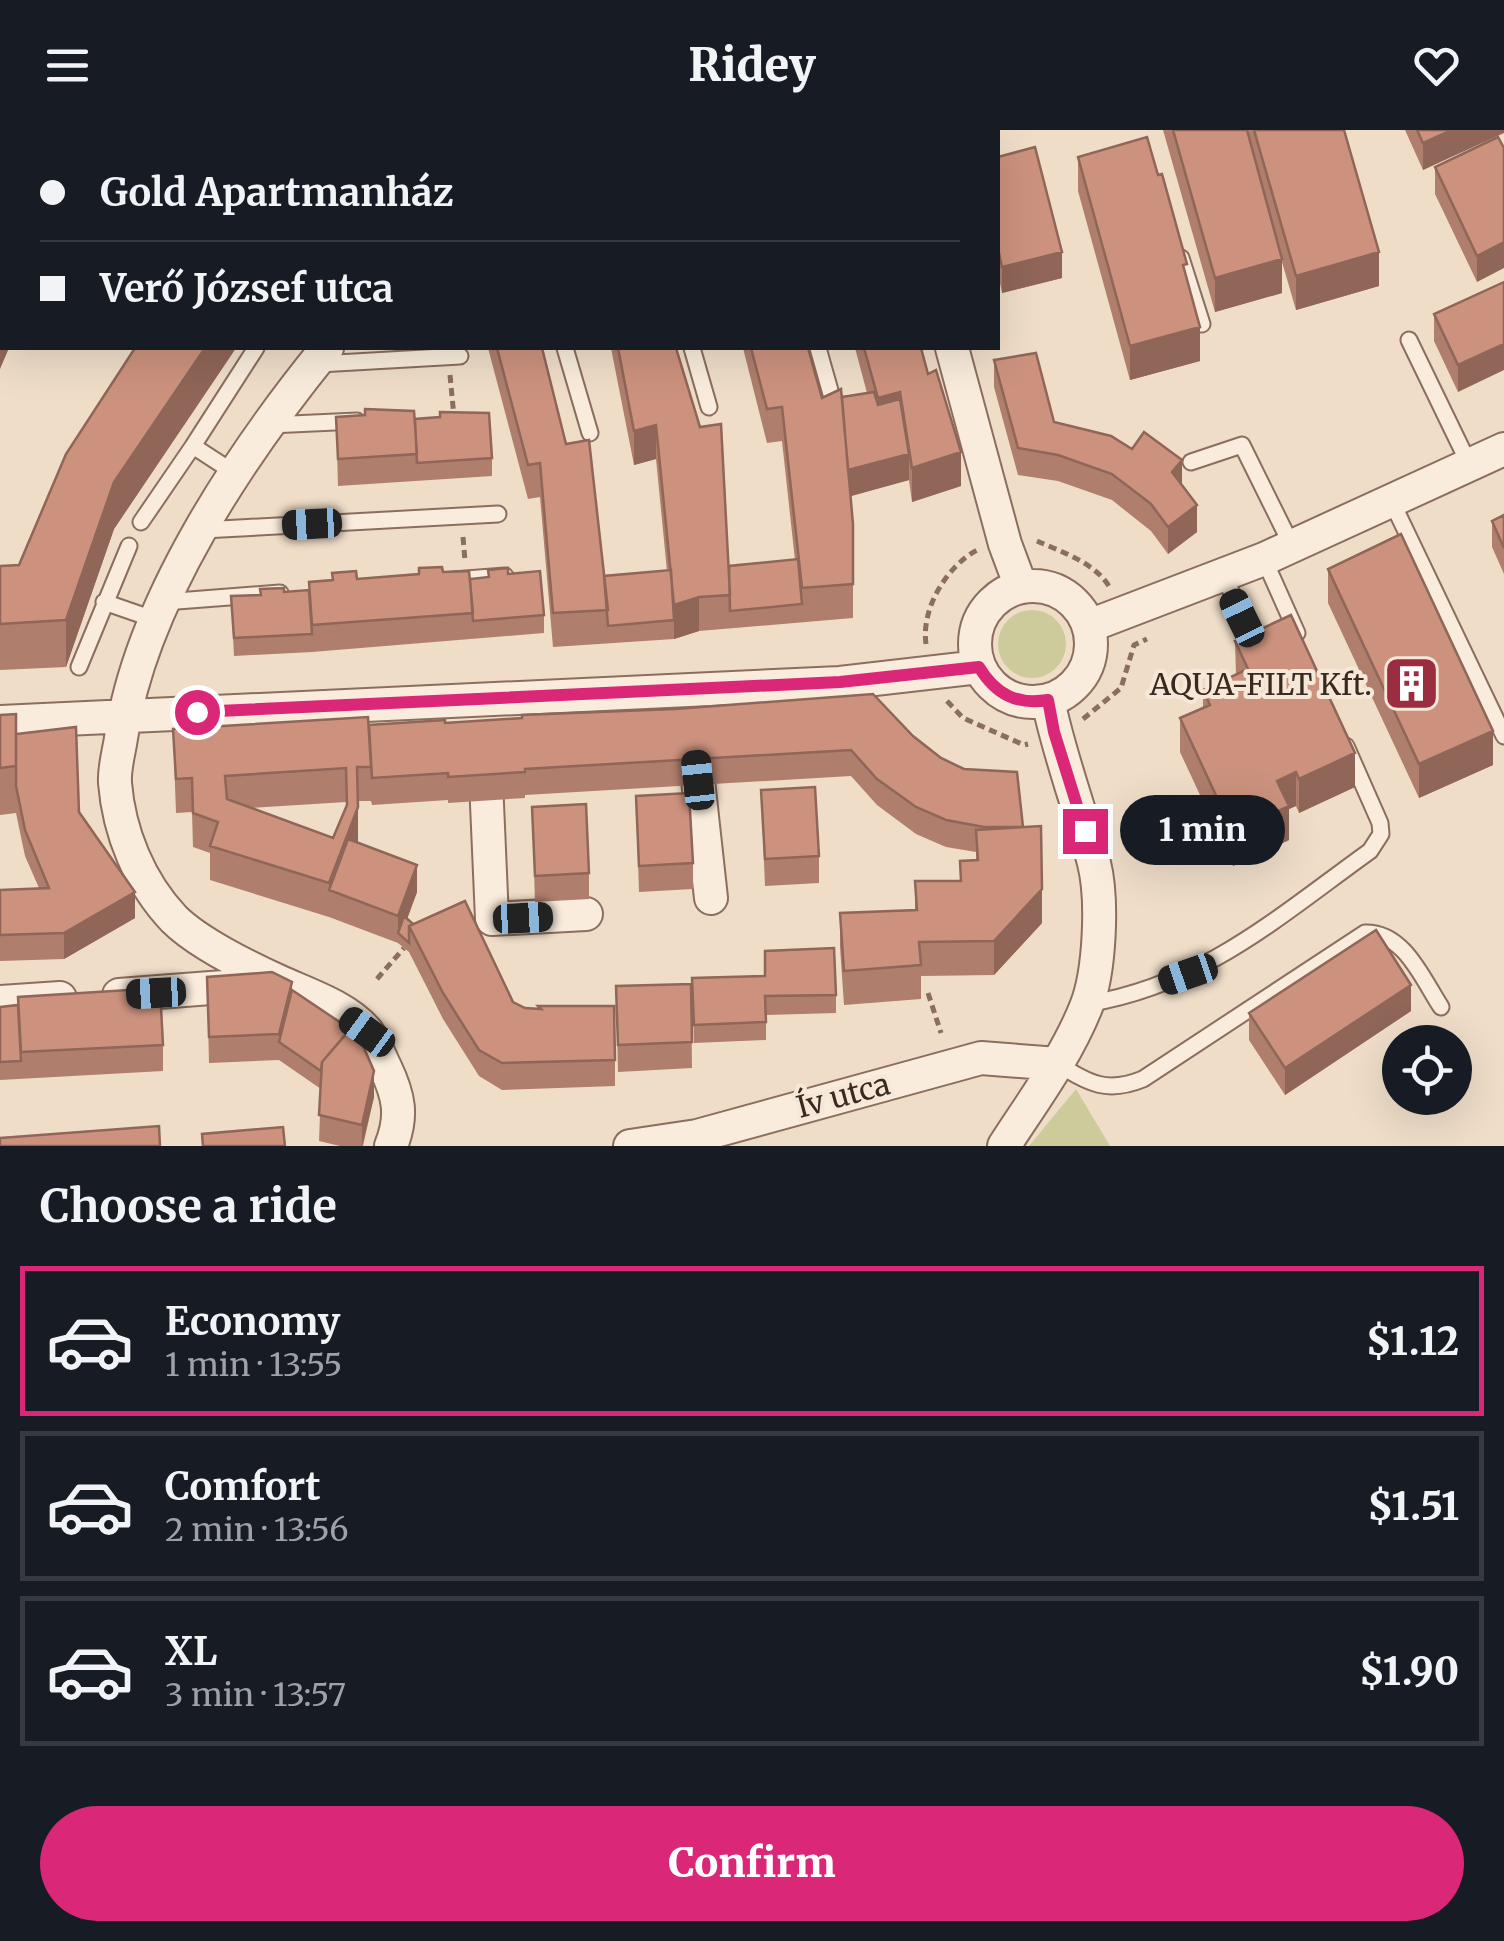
<!DOCTYPE html>
<html lang="en">
<head>
<meta charset="utf-8">
<style>
	:root { --surface:#171b24; --page:#20242c; --text:#f1f3f6; --muted:#9ea1a6; --line:#363941; --accent:#db2777 }
	body { margin:0; font-family:Merriweather,serif; background:var(--page); color:var(--text); height:100vh; display:flex; flex-direction:column; font-size:38px; white-space:nowrap }
	* { box-sizing:border-box; margin:0 }
	p { font-size:32px; color:var(--muted) }
	.icon { flex:none; width:55px; height:55px; fill:none; stroke:currentColor; stroke-width:2; stroke-linecap:round; stroke-linejoin:round }
	.map { position:relative; height:1016px; overflow:hidden }
	.side { display:flex; flex-direction:column; background:var(--surface); flex:1 }
	.side>* { flex:none }
	.hud { position:absolute; left:0px; top:0px; width:1000px; height:220px; box-shadow:0 10px 40px #0002; display:grid; align-content:center; height:220px; padding:0 40px; background:var(--surface) }
	.fabs { position:absolute; left:1382px; top:895px; display:grid; gap:20px }
	.fabs a { display:grid; place-items:center; width:90px; height:90px; border-radius:50%; background:var(--surface); box-shadow:0 10px 40px #0002; font-size:50px }
	.end { position:absolute; width:45px; height:45px; margin:-22px; border:12px solid #db2777; background:#fff; box-shadow:0 0 0 5px #fff }
	.from { border-radius:50% }
	.bubble { position:absolute; height:70px; border-radius:35px; background:var(--surface); box-shadow:0 10px 40px #0002; font-size:32px; font-weight:800; line-height:70px; text-align:center }
	.car { position:absolute; width:30px; height:60px; margin:-30px -15px; border-radius:12px; box-shadow:0 0 8px 2px #0007; background:linear-gradient(#222 24%,#8ab4d8 0 40%,#222 0 76%,#8ab4d8 0 86%,#222 0) }
	.hud b { display:flex; align-items:center; gap:35px; height:95px; font-size:38px }
	.hud b+b { border-top:2px solid var(--line) }
	.hud i { width:25px; height:25px; background:var(--text) }
	ul { padding:0; list-style:none }
	li { display:flex; align-items:center; gap:30px; height:150px; margin:0 20px 15px; padding:0 20px; border:5px solid var(--line); border-radius:0px }
	li div { flex:1 }
	li b { display:block; font-size:38px }
	li em { font-style:normal; font-weight:800 }
	li.current { border-color:var(--accent) }
	li>.icon { width:90px; height:90px; stroke-width:1.5 }
	h2 { padding:0 40px; font-size:45px; line-height:120px }
	.action { display:flex; gap:20px; margin-top:auto; padding:20px 40px }
	.action a { flex:1; height:115px; border-radius:60px; background:var(--accent); color:#fff; font-size:40px; font-weight:800; line-height:115px; text-align:center }
	header { display:flex; justify-content:space-between; align-items:center; height:130px; padding:0 40px; background:var(--surface); font-size:45px; font-weight:800 }
	.map>svg:first-child { display:block }
	.green { fill:#cdcb9b }
	.lines { fill:none; stroke-linecap:round; stroke-linejoin:round }
	.lane-casing { stroke:#8b6e5d; stroke-width:19 }
	.street-casing { stroke:#8b6e5d; stroke-width:36 }
	.path { stroke:#8b6e5d; stroke-width:5; stroke-dasharray:8 5; stroke-linecap:butt }
	.lane { stroke:#f9ecdc; stroke-width:15 }
	.street { stroke:#f9ecdc; stroke-width:32 }
	.wall { fill:#af7e6c; fill-rule:evenodd }
	.shaded-wall { fill:#8f6658 }
	.building { fill:#cc927e; stroke:#8f6658; stroke-width:2.5; fill-rule:evenodd }
	.route { stroke:#db2777; stroke-width:12 }
	.labels { text-anchor:middle; dominant-baseline:central; stroke-width:8; stroke-linejoin:round; paint-order:stroke }
	.poi-label { font-size:30px; fill:#3b2920; stroke:#f6e8d8; text-anchor:end }
	.street-label { font-size:30px; fill:#3b2920; stroke:#f6e8d8 }
</style>
</head>
<body>
<header><svg class="icon" aria-label="menu" viewBox="0 0 24 24"><path d="M4 6h16M4 12h16M4 18h16"/></svg>Ridey<svg class="icon" aria-label="heart" viewBox="0 0 24 24"><path d="M12 20l-8-8c-3-5 5-10 8-4 3-6 11-1 8 4z"/></svg></header>
<div class="map">
<svg width="1504" height="1016" viewBox="0 0 1504 1016">
	<rect width="100%" height="100%" fill="#efddc8"/>
	<path class="green" d="M 0,0 L 482,0 L 483,2 L 2,2 L 0,103 Z
		M998 514a34 34 0 1 1 68 0a34 34 0 1 1-68 0Z
		M 1076,959 L 1110,1016 L 1029,1016 Z"/>
	<g class="lines">
		<defs>
			<path id="lane" d="M 1181,128 L 1202,194
				M 1409,210 L 1470,336
				M 565,218 L 590,303
				M 692,218 L 709,277
				M 818,218 L 831,264
				M 319,234 L 460,226
				M 270,295 L 357,291
				M 193,316 L 256,218
				M 1191,332 L 1242,315 L 1292,416
				M 1392,372 L 1504,606
				M 141,392 L 193,316 L 236,344
				M 203,400 L 498,384
				M 1264,429 L 1297,503
				M 1224,446 L 1252,507
				M 453,450 L 505,446
				M 104,472 L 156,490
				M 164,472 L 280,463
				M 79,537 L 129,416
				M 1087,874 C 1203,855 1278,787 1370,721 L 1381,704 L 1380,693 L 1346,616
				M 1058,934 C 1089,953 1106,964 1143,949 L 1365,803 C 1404,802 1422,848 1441,877"/>
			<path id="street" d="M 893,0 L 894,2
				M 844,2 L 854,0
				M 327,218 C 242,322 140,473 121,608 C 119,622 114,638 115,653 C 119,702 139,752 174,789 C 197,812 247,837 278,851 C 306,864 348,877 368,903 C 375,913 380,927 385,937 C 399,966 403,986 391,1016
				M 952,218 L 1005,414 L 1021,457
				M975 514a58 58 0 1 1 116 0a58 58 0 1 1-116 0Z
				M 1089,496 L 1264,429 L 1504,319
				M 0,592 L 840,553 L 979,537
				M 694,614 L 711,768
				M 485,628 L 492,789 L 586,784
				M 119,865 L 250,855
				M 0,872 L 60,868
				M 630,1016 L 697,1006 L 981,928 L 1058,934
				M 1004,1016 C 1033,971 1066,927 1086,877 C 1100,842 1103,769 1094,733 C 1080,678 1059,625 1048,570"/>
		</defs>
		<use href="#lane" class="lane-casing"/>
		<use href="#street" class="street-casing"/>
		<path class="path" d="M 450,245 L 454,287
			M 463,407 L 465,431
			M 1037,411 C 1062,422 1096,433 1110,458
			M 926,514 C 921,479 946,437 977,420
			M 947,571 L 963,588 L 1024,615 L 1028,614
			M 1083,589 L 1121,558 L 1134,515 L 1147,509
			M 377,849 L 404,818
			M 928,863 L 941,903"/>
		<use href="#lane" class="lane"/>
		<use href="#street" class="street"/>
	</g>
	<path class="wall" d="M 486,0 L 527,0 L 527,1 L 486,2 Z
		M 1163,0 L 1344,0 L 1379,156 L 1296,180 L 1282,132 L 1282,163 L 1215,182 Z
		M 1405,0 L 1504,0 L 1423,40 Z
		M 1504,18 L 1477,152 L 1435,64 L 1435,37 Z
		M 998,27 L 1062,148 L 1002,163 L 998,144 Z
		M 1078,27 L 1187,150 L 1200,231 L 1130,250 L 1078,61 Z
		M 1504,152 L 1458,262 L 1434,211 L 1434,184 Z
		M 135,218 L 236,218 L 114,399 L 66,537 L 0,540 L 0,436 L 19,435 Z
		M 488,218 L 542,218 L 566,314 L 604,450 L 667,441 L 656,329 L 634,335 L 611,218 L 676,218 L 729,436 L 795,430 L 782,311 L 767,313 L 743,218 L 808,218 L 822,268 L 867,263 L 855,218 L 921,218 L 961,356 L 912,372 L 909,350 L 850,366 L 853,394 L 853,488 L 699,501 L 674,509 L 553,517 L 540,367 L 528,369 Z
		M 994,230 L 1054,292 L 1132,319 L 1182,355 L 1197,402 L 1168,424 L 1151,401 L 1112,370 L 1058,351 L 1018,345 L 994,257 Z
		M 336,287 L 415,289 L 492,328 L 492,346 L 338,356 Z
		M 1504,385 L 1504,444 L 1492,417 L 1492,391 Z
		M 1328,439 L 1493,635 L 1419,668 L 1328,473 Z
		M 443,442 L 470,449 L 508,444 L 544,485 L 544,503 L 312,522 L 234,526 L 231,466 L 309,460 L 357,449 Z
		M 1235,511 L 1355,657 L 1299,683 L 1296,676 L 1289,679 L 1289,710 L 1233,736 L 1180,622 L 1180,588 L 1203,578 L 1203,560 L 1236,545 Z
		M 0,585 L 16,630 L 79,682 L 135,788 L 64,829 L 0,831 L 0,760 L 39,758 L 25,726 L 16,683 L 0,685 Z
		M 445,593 L 913,606 L 1023,697 L 1042,793 L 994,845 L 921,846 L 921,869 L 844,875 L 840,817 L 840,783 L 915,780 L 915,751 L 960,751 L 960,731 L 976,730 L 976,722 L 946,717 L 916,704 L 877,675 L 851,646 L 525,665 L 525,668 L 448,673 L 448,670 L 372,675 L 371,671 L 358,671 L 358,713 L 417,762 L 407,788 L 513,872 L 525,878 L 538,879 L 538,876 L 615,930 L 615,956 L 502,960 L 479,946 L 443,889 L 409,822 L 398,813 L 329,787 L 210,750 L 210,723 L 193,717 L 192,682 L 176,683 L 173,599 ZM 346,672 L 346,677 L 333,708 L 252,678 Z
		M 761,660 L 819,726 L 819,753 L 765,756 Z
		M 636,666 L 693,733 L 693,759 L 639,762 Z
		M 532,677 L 589,743 L 589,769 L 535,772 Z
		M 765,846 L 836,865 L 836,883 L 766,885 L 766,910 L 694,913 L 692,848 Z
		M 207,847 L 292,860 L 374,967 L 363,1016 L 340,1016 L 319,1011 L 321,959 L 279,930 L 209,933 Z
		M 691,854 L 692,938 L 618,942 L 616,856 Z
		M 0,877 L 163,915 L 163,941 L 0,950 Z
		M 1411,881 L 1285,965 L 1249,910 L 1249,883 Z"/>
	<path class="shaded-wall" d="M 1452,0 L 1504,0 L 1504,3 L 1423,40 L 1423,13 Z
		M 1504,112 L 1504,138 L 1477,152 L 1477,126 Z
		M 1062,122 L 1062,148 L 1002,163 L 1002,137 Z
		M 1379,122 L 1379,156 L 1296,180 L 1296,146 Z
		M 1282,129 L 1282,163 L 1215,182 L 1215,148 Z
		M 1200,197 L 1200,231 L 1130,250 L 1130,216 Z
		M 2,206 L 2,218 L 9,218 L 0,239 L 0,212 Z
		M 1504,214 L 1504,240 L 1458,262 L 1458,235 Z
		M 205,218 L 236,218 L 114,399 L 66,537 L 66,490 L 114,352 Z
		M 900,262 L 900,296 L 878,302 L 878,268 Z
		M 656,295 L 656,329 L 634,335 L 634,301 Z
		M 961,322 L 961,356 L 912,372 L 912,338 Z
		M 909,324 L 909,350 L 848,367 L 848,341 Z
		M 1182,330 L 1182,356 L 1172,342 Z
		M 1197,375 L 1197,402 L 1168,424 L 1168,397 Z
		M 699,467 L 699,501 L 674,509 L 674,475 Z
		M 1493,601 L 1493,635 L 1419,668 L 1419,634 Z
		M 1355,623 L 1355,657 L 1299,683 L 1299,649 Z
		M 1296,642 L 1296,676 L 1289,679 L 1289,710 L 1233,736 L 1233,702 L 1277,651 Z
		M 358,677 L 358,711 L 338,764 L 329,760 L 329,753 Z
		M 417,735 L 417,762 L 401,806 L 398,803 L 398,786 Z
		M 1042,759 L 1042,793 L 994,845 L 994,811 Z
		M 135,762 L 135,788 L 64,829 L 64,803 Z
		M 292,852 L 292,878 L 279,912 L 279,904 Z
		M 1411,855 L 1411,881 L 1285,965 L 1285,938 Z
		M 374,941 L 374,967 L 362,1016 L 362,995 Z"/>
	<path class="building" d="M 1173,0 L 1247,0 L 1282,129 L 1215,148 Z
		M 1254,0 L 1344,0 L 1379,122 L 1296,146 Z
		M 1417,0 L 1452,0 L 1423,13 Z
		M 1147,7 L 1158,45 L 1162,44 L 1187,134 L 1183,135 L 1200,197 L 1130,216 L 1078,27 Z
		M 1498,7 L 1504,18 L 1504,112 L 1477,126 L 1435,37 Z
		M 1035,17 L 1062,122 L 1002,137 L 998,118 L 998,27 Z
		M 1504,152 L 1504,214 L 1458,235 L 1434,184 Z
		M 0,175 L 2,176 L 2,206 L 0,212 Z
		M 135,218 L 205,218 L 114,352 L 66,490 L 0,494 L 0,436 L 19,435 L 66,324 Z
		M 497,218 L 542,218 L 566,314 L 589,310 L 608,480 L 553,483 L 540,333 L 528,335 Z
		M 618,218 L 676,218 L 700,297 L 721,294 L 730,465 L 699,467 L 674,475 L 656,295 L 634,301 Z
		M 751,218 L 808,218 L 822,268 L 841,259 L 853,394 L 853,454 L 802,458 L 782,277 L 767,279 Z
		M 864,218 L 921,218 L 928,244 L 936,240 L 961,322 L 912,338 L 900,262 L 878,268 Z
		M 1036,223 L 1054,292 L 1111,306 L 1132,319 L 1144,302 L 1182,330 L 1172,342 L 1197,375 L 1168,397 L 1151,374 L 1112,344 L 1058,325 L 1018,318 L 994,230 Z
		M 874,262 L 878,275 L 900,269 L 909,324 L 848,340 L 842,267 Z
		M 365,279 L 414,281 L 417,324 L 338,329 L 336,287 L 365,285 Z
		M 440,282 L 489,283 L 492,328 L 417,333 L 415,289 L 440,287 Z
		M 1504,385 L 1504,418 L 1492,391 Z
		M 1401,404 L 1493,601 L 1419,634 L 1328,439 Z
		M 798,429 L 802,474 L 730,481 L 729,436 Z
		M 442,437 L 443,442 L 469,441 L 473,483 L 312,495 L 309,452 L 333,450 L 332,443 L 356,441 L 357,449 L 419,444 L 419,438 Z
		M 508,438 L 508,444 L 540,441 L 544,485 L 473,491 L 470,449 L 489,447 L 488,440 Z
		M 671,440 L 674,490 L 608,496 L 604,446 Z
		M 284,458 L 284,462 L 309,460 L 312,504 L 234,508 L 231,466 L 261,465 L 260,459 Z
		M 1291,485 L 1355,623 L 1299,649 L 1296,642 L 1277,651 L 1289,676 L 1233,702 L 1180,588 L 1210,575 L 1203,560 L 1248,539 L 1235,511 Z
		M 873,564 L 913,606 L 941,628 L 964,639 L 1017,642 L 1023,697 L 984,697 L 946,690 L 916,677 L 877,649 L 851,620 L 525,639 L 525,642 L 448,647 L 448,643 L 372,648 L 369,595 L 445,590 L 445,593 L 522,588 L 522,585 L 675,579 Z
		M 16,584 L 16,636 L 0,638 L 0,585 Z
		M 368,587 L 371,637 L 357,637 L 358,677 L 329,753 L 210,716 L 218,692 L 193,683 L 192,648 L 176,649 L 173,599 ZM 346,638 L 347,675 L 333,708 L 227,669 L 225,646 Z
		M 76,597 L 79,682 L 135,762 L 64,803 L 0,805 L 0,760 L 49,758 L 25,700 L 16,656 L 16,604 Z
		M 815,657 L 819,726 L 765,729 L 761,660 Z
		M 689,663 L 693,733 L 639,736 L 636,666 Z
		M 586,674 L 589,743 L 535,746 L 532,677 Z
		M 1041,696 L 1042,759 L 994,811 L 919,812 L 921,835 L 844,841 L 840,783 L 917,780 L 915,751 L 961,751 L 960,731 L 978,730 L 976,700 Z
		M 348,709 L 417,735 L 398,786 L 329,760 Z
		M 465,771 L 513,872 L 525,878 L 541,879 L 538,876 L 614,876 L 615,930 L 502,933 L 479,920 L 443,863 L 409,796 Z
		M 404,786 L 413,794 L 409,796 L 409,813 L 398,803 Z
		M 1376,800 L 1411,855 L 1285,938 L 1249,883 Z
		M 834,818 L 836,865 L 765,866 L 766,892 L 694,895 L 692,848 L 765,846 L 765,821 Z
		M 272,842 L 292,852 L 279,904 L 209,907 L 207,847 Z
		M 691,854 L 692,912 L 618,915 L 616,856 Z
		M 160,858 L 163,915 L 21,922 L 18,867 Z
		M 292,860 L 350,899 L 322,932 L 321,941 L 279,912 Z
		M 18,875 L 21,931 L 0,932 L 0,877 Z
		M 354,895 L 374,941 L 362,995 L 319,985 L 322,932 Z
		M 159,996 L 160,1016 L 0,1016 L 0,1008 Z
		M 283,997 L 285,1016 L 203,1016 L 202,1004 Z"/>
	<g class="lines">
		<path class="route" d="M 197,582 L 840,552 L 979,537 C 996,565 1017,575 1048,570 L 1054,602 L 1085,701"/>
	</g>
	<defs>
		<symbol id="building-square" viewBox="-11 -11 22 22"><rect x="-9" y="-9" width="18" height="18" rx="4" fill="#9a2d3f" stroke="#f6e8d8"/><path d="M-4-6H4V6H1V3H-1V6H-4ZM-2.5-4.3h1.7v1.8h-1.7ZM.8-4.3h1.7v1.8H.8ZM-2.5-1h1.7V.8h-1.7ZM.8-1h1.7V.8H.8Z" fill="#fff"/></symbol>
	</defs>
	<g fill-rule="evenodd">
		<use href="#building-square" x="1380" y="522" width="63" height="63"/>
	</g>
	<g class="labels">
		<g class="poi-label">
			<text x="1372" y="554">AQUA-FILT Kft.</text>
		</g>
		<g class="street-label">
			<text transform="translate(843 965) rotate(-15)">Ív utca</text>
		</g>
	</g>
</svg>
<div class="fabs">
<a><svg class="icon" aria-label="locate" viewBox="0 0 24 24"><circle cx="12" cy="12" r="6"/><path d="M12 2v4M12 18v4M2 12h4M18 12h4"/></svg></a>
</div>
<i class="end from" style="left:197px;top:582px"></i>
<i class="end" style="left:1085px;top:701px"></i>
<div class="bubble" style="left:1120px;top:665px;width:165px">1 min</div>
<i class="car" style="left:312px;top:394px;rotate:267deg"></i>
<i class="car" style="left:1242px;top:488px;rotate:334deg"></i>
<i class="car" style="left:698px;top:650px;rotate:354deg"></i>
<i class="car" style="left:523px;top:788px;rotate:87deg"></i>
<i class="car" style="left:1188px;top:844px;rotate:251deg"></i>
<i class="car" style="left:156px;top:863px;rotate:267deg"></i>
<i class="car" style="left:367px;top:902px;rotate:306deg"></i>
<div class="hud">
<b><i class="from"></i>Gold Apartmanház</b>
<b><i></i>Verő József utca</b>
</div>
</div>
<section class="side">
<h2>Choose a ride</h2>
<ul>
<li class="current"><svg class="icon" aria-label="car" viewBox="0 0 24 24"><path d="M5 17H2v-5l4-1 3-4h7l3 4 3 1v5h-3M9 17h6M6 11h13"/><circle cx="7" cy="17" r="2"/><circle cx="17" cy="17" r="2"/></svg><div><b>Economy</b><p>1 min · 13:55</p></div><em>$1.12</em></li>
<li><svg class="icon" aria-label="car" viewBox="0 0 24 24"><path d="M5 17H2v-5l4-1 3-4h7l3 4 3 1v5h-3M9 17h6M6 11h13"/><circle cx="7" cy="17" r="2"/><circle cx="17" cy="17" r="2"/></svg><div><b>Comfort</b><p>2 min · 13:56</p></div><em>$1.51</em></li>
<li><svg class="icon" aria-label="car" viewBox="0 0 24 24"><path d="M5 17H2v-5l4-1 3-4h7l3 4 3 1v5h-3M9 17h6M6 11h13"/><circle cx="7" cy="17" r="2"/><circle cx="17" cy="17" r="2"/></svg><div><b>XL</b><p>3 min · 13:57</p></div><em>$1.90</em></li>
</ul>
<div class="action"><a>Confirm</a></div>
</section>
</body>
</html>
